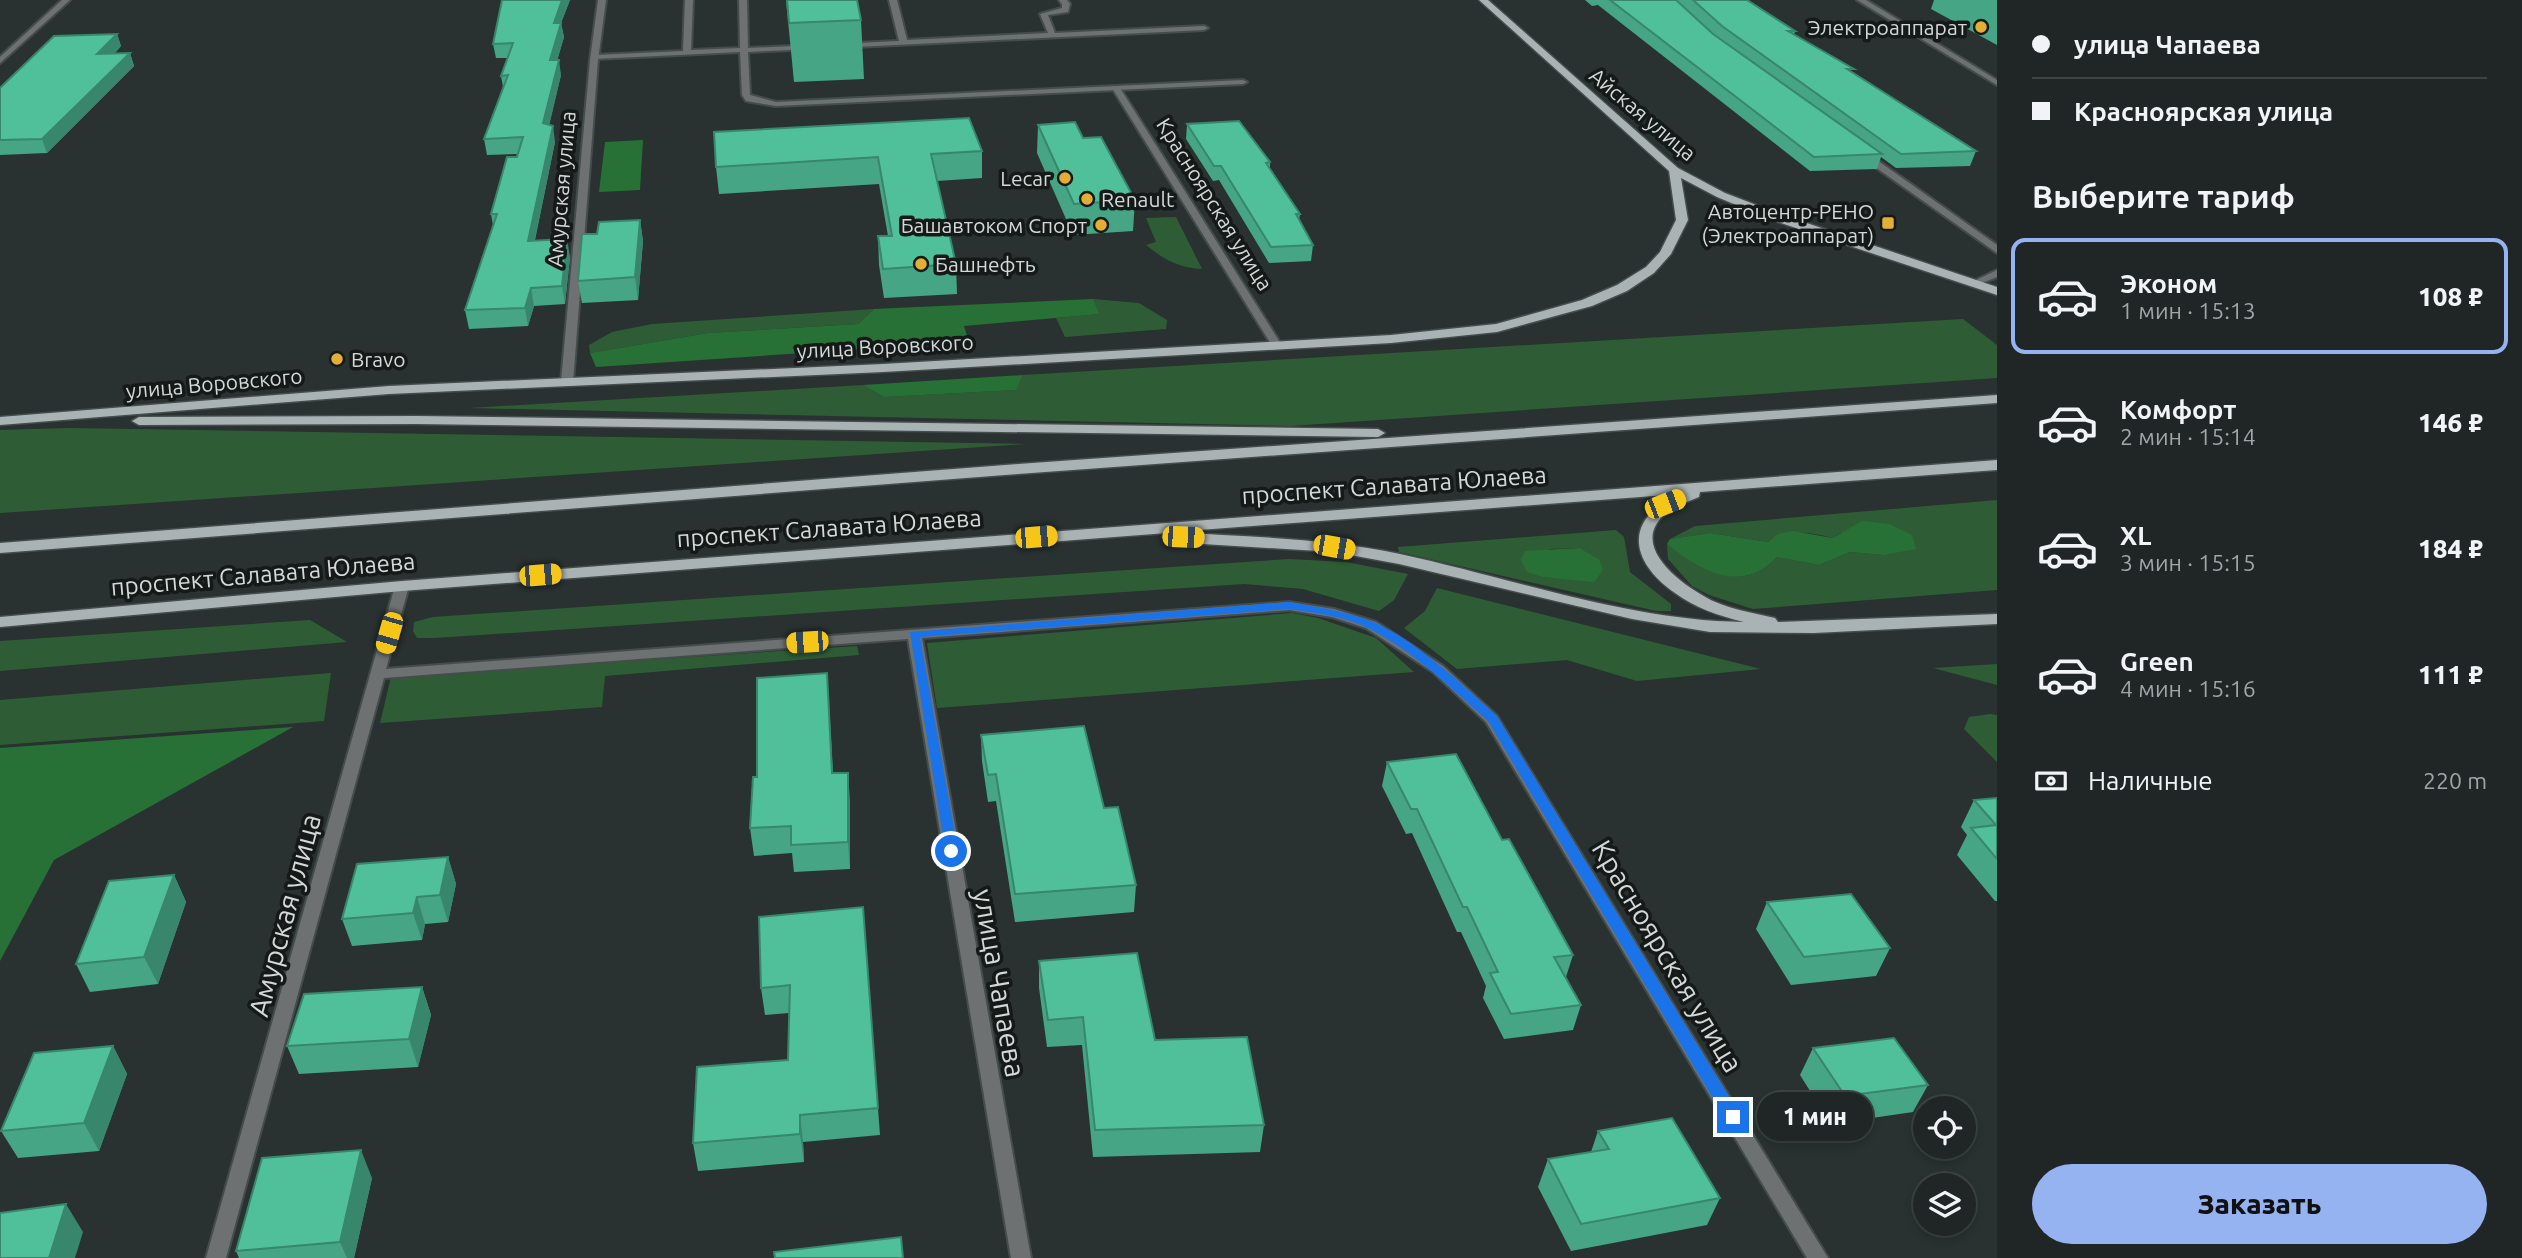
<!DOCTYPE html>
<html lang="ru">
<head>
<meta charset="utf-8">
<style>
	:root { --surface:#1f2625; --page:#2c3232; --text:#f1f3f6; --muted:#a1a5a7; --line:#3c4342; --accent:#95b2f1 }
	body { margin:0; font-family:Ubuntu,sans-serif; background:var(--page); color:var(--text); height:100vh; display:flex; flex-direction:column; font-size:26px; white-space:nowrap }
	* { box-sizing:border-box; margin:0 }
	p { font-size:23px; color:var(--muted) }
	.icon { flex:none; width:38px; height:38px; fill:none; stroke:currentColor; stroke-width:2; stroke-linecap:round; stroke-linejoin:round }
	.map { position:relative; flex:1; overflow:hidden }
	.drawer { display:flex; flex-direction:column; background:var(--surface); width:525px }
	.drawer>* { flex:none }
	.hud { display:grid; align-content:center; height:154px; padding:0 35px; background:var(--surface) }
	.tools { position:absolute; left:1913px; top:1096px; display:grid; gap:14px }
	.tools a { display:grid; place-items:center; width:63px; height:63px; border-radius:50%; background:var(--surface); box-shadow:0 4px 10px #0003,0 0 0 2px var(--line); font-size:35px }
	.end { position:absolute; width:32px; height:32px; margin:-16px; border:9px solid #1a73e8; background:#fff; box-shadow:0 0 0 4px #fff }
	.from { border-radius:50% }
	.bubble { position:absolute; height:49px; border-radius:24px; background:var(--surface); box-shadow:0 4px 10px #0003,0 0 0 2px var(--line); font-size:23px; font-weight:800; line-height:49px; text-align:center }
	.car { position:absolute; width:21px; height:42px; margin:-21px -10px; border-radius:9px; box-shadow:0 0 5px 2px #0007; background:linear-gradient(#f5c518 24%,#345 0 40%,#f5c518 0 76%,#345 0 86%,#f5c518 0) }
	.hud b { display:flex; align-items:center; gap:24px; height:66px; font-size:26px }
	.hud b+b { border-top:2px solid var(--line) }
	.hud i { width:18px; height:18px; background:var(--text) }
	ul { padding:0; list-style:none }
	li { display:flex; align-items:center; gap:21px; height:116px; margin:0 14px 10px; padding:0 21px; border:4px solid transparent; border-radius:14px }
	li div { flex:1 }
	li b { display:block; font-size:26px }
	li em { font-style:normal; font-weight:800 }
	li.current { border-color:var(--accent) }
	li>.icon { width:63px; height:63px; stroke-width:1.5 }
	h2 { padding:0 35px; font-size:32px; line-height:84px }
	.pay { display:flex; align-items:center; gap:18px; height:77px; padding:0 35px; font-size:26px }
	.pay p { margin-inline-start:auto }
	.primary-button { display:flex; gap:14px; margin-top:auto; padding:14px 35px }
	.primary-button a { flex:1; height:80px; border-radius:42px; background:var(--accent); color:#111; font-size:28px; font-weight:800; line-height:80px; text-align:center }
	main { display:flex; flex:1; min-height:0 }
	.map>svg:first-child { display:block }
	.green { fill:#2e5d35; fill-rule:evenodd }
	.forest { fill:#287136 }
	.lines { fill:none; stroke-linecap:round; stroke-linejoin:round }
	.lane-casing { stroke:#444d4c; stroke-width:4 }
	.street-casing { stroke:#444d4c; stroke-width:4 }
	.primary-casing { stroke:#444d4c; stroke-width:3 }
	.lane { fill:#6d7172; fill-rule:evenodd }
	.street { fill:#6d7172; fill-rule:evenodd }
	.primary { fill:#aab3b4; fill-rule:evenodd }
	.wall { fill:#45a585 }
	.shaded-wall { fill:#38866c }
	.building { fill:#50c09b; stroke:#38866c; stroke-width:2 }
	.route { fill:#1a73e8 }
	.poi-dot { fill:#e4ae35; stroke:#151918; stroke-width:2.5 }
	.labels { text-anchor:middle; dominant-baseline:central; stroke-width:7; stroke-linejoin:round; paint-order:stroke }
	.far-poi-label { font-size:21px; fill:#d3d8d8; stroke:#151918; text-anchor:end }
	.far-street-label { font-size:21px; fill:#d3d8d8; stroke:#151918 }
	.street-label { font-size:24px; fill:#d3d8d8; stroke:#151918 }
	.near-street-label { font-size:28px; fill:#d3d8d8; stroke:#151918 }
</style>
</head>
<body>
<main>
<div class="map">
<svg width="1997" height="1258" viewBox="0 0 1997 1258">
	<rect width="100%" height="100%" fill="#293231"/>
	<path class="green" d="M 1176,217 L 1202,269 C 1179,268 1163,259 1146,245 L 1156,242 L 1146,218 Z
		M 1093,299 L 1139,303 L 1167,320 L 1166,329 L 1065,337 L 1056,318 L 1100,314 Z
		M 874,309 L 858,324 L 708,333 L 590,353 L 589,345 L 612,332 L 652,324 Z
		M 1963,319 L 1997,345 L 1997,378 L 1290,426 L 469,408 L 863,385 L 884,397 L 1015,390 L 1023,375 Z
		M 70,428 L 1026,444 L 0,513 L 0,430 Z
		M 1997,500 L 1997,590 L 1753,609 L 1709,595 L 1692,586 L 1668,559 L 1667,544 C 1700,570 1744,595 1777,557 L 1819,565 L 1850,552 L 1883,555 L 1841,533 L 1833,538 C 1812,533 1786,527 1768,542 L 1710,533 L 1670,539 L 1695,526 Z
		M 1616,530 L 1624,537 L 1630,572 L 1671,604 L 1671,611 L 1656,611 L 1399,552 L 1398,547 ZM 1580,548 L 1599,559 L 1564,578 L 1543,577 L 1549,549 Z
		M 1289,559 L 1346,562 L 1408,574 L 1394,600 L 1379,611 L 1303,589 L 1244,584 L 435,638 L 417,638 L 413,631 L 414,622 L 433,617 Z
		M 1437,588 L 1761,669 L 1637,681 L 1567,660 L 1457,669 L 1404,628 L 1425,611 Z
		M 1292,613 L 1318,618 L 1376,638 L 1414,672 L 937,708 L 927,643 Z
		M 310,620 L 347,642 L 0,671 L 0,641 Z
		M 857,646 L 859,655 L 605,676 L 602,707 L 380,723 L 391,677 Z
		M 1997,664 L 1997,685 L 1933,668 Z
		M 331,673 L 324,721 L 0,745 L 0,700 Z
		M 1990,714 L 1997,715 L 1997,762 L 1964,729 L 1969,717 Z"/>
	<path class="forest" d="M 643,140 L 640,190 L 599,192 L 605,142 Z
		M 1093,299 L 1100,314 L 964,326 L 969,342 L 596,367 L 590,353 L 708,333 L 858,324 L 874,309 Z
		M 1023,375 L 1016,390 L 884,397 L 863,385 Z
		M 1862,521 L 1889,524 L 1912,535 L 1916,549 L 1883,555 L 1850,552 L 1819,565 L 1777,557 C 1743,595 1700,571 1667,544 L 1670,539 L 1710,533 L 1768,542 L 1778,534 L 1793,531 L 1833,538 Z
		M 1580,548 L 1599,559 L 1603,570 L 1594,582 L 1543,577 L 1527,572 L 1521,560 L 1525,551 Z
		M 293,727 L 54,860 L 0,961 L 0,748 Z"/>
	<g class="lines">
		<defs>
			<path id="lane" d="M 685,0 L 693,0 L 691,50 L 740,48 L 739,0 L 747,0 L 748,48 L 793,46 L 794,48 L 790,50 L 748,52 L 750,95 L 776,102 L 1243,80 L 1247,82 L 1243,84 L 776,106 L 746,101 L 742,95 L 740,52 L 595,59 L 591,57 L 595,55 L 683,51 Z
				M 889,0 L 897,0 L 907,40 L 1048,33 L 1040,14 L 1062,8 L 1062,4 L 1066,2 L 1070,4 L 1068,12 L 1048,15 L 1055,33 L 1204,26 L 1208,28 L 1204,30 L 855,47 L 855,43 L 858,43 L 899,41 Z"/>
			<path id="street" d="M 62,0 L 70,0 L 0,63 L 0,57 Z
				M 598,0 L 606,0 L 598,60 L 573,382 L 567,385 L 561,382 L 590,60 Z
				M 1059,0 L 1067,0 L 1070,4 L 1063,6 Z
				M 1857,0 L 1866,0 L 1997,80 L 1997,85 Z
				M 1113,86 L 1120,88 L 1281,344 L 1280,346 L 1272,346 L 1271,344 L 1112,88 Z
				M 1861,153 L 1867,153 L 1997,245 L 1997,253 L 1861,157 Z
				M 1997,270 L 1997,277 L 1977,285 L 1972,282 Z
				M 402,582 L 409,586 L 386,669 L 1289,602 L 1334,609 L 1376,622 L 1443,666 L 1497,716 L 1828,1258 L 1807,1258 L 1486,722 L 1433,672 L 1366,628 L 1332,617 L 1289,610 L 922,638 L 1031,1258 L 1011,1258 L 908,639 L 384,678 L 226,1258 L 206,1258 L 395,586 Z"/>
			<path id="primary" d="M 1479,0 L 1488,0 L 1678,168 L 1725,193 L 1780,214 L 1997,287 L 1997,295 L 1772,220 L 1717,197 L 1681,178 L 1688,220 L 1671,254 L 1654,273 L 1627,291 L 1592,306 L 1497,332 L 1391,343 L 883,372 L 389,394 L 0,425 L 0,417 L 389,386 L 883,364 L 1391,335 L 1496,324 L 1582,300 L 1617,285 L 1646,267 L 1660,252 L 1676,220 L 1669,171 Z
				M 1997,395 L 1997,403 L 1018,474 L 0,553 L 0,543 L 1018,464 Z
				M 417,416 L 1378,429 L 1385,433 L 1378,437 L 417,424 L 139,425 L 132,421 L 139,417 Z
				M 1997,460 L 1997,470 L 1700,492 L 1699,497 C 1685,503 1672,507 1661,518 C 1631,551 1688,589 1713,601 C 1733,610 1754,613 1775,618 L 1778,622 L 1997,614 L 1997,624 L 1814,633 L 1710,632 L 1632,619 L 1399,564 L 1334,552 L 1170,542 L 1162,537 L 1167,533 L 402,591 L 0,627 L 0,617 L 402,581 ZM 1680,494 C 1624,518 1628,560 1675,593 C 1695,608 1720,616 1744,622 C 1631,621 1511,578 1400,554 C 1326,538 1249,537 1173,532 Z"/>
		</defs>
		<use href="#lane" class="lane-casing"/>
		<use href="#street" class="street-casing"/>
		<use href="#primary" class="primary-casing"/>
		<use href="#lane" class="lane"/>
		<use href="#street" class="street"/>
		<use href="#primary" class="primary"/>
	</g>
	<path class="wall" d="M 502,0 L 570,0 L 561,23 L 564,37 L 557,60 L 561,75 L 549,125 L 555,142 L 535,240 L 570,257 L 565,304 L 534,306 L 528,326 L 469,329 L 465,310 L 493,225 L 491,214 L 517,154 L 487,155 L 484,139 L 503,87 L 501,76 L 508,58 L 496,58 L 493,44 Z
		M 786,0 L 857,0 L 861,20 L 864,79 L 794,82 Z
		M 1585,0 L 1747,0 L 1795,31 L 1794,35 L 1976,151 L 1970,166 L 1896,168 L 1881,157 L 1877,169 L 1810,171 L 1598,5 L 1592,6 Z
		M 1934,0 L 1997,0 L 1997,45 L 1931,9 Z
		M 117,34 L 121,46 L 115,53 L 130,53 L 134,66 L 47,153 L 0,155 L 0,88 Z
		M 1187,124 L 1270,162 L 1270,168 L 1300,214 L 1299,220 L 1313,245 L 1311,261 L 1269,263 L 1219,180 L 1213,181 L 1186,139 Z
		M 1038,125 L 1083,138 L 1135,200 L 1133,231 L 1073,235 L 1037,153 Z
		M 982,151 L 982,178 L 937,181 L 956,264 L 957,294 L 884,298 L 879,265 L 878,236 L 888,236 L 879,184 L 719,194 L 716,167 Z
		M 640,220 L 643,241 L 638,300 L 582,303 L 578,281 Z
		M 827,673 L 833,773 L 850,800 L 850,869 L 794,872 L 792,853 L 754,856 L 750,828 L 757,777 Z
		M 981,735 L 1104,808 L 1136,885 L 1134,912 L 1015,922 L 996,801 L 988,802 L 982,761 Z
		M 1387,762 L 1502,840 L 1573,955 L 1566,977 L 1581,1005 L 1573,1030 L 1504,1039 L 1483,998 L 1486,986 L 1461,932 L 1457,932 L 1412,833 L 1406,834 L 1382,786 Z
		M 1997,798 L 1997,901 L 1995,901 L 1957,855 L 1967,835 L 1961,827 L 1974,800 Z
		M 448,857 L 456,884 L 448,922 L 425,924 L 422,940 L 352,946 L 342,919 Z
		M 174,875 L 186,902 L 158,984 L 90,992 L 76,964 Z
		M 1767,902 L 1890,948 L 1876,976 L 1791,985 L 1756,929 Z
		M 863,907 L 880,1135 L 803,1142 L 804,1162 L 698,1171 L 693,1143 L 788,1060 L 789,1013 L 765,1015 L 761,988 Z
		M 1039,961 L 1155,1040 L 1264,1125 L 1260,1152 L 1093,1157 L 1082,1045 L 1047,1047 L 1039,988 Z
		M 422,987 L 431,1015 L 418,1067 L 299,1074 L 287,1046 Z
		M 113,1046 L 127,1074 L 99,1151 L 18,1158 L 1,1131 Z
		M 1813,1048 L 1928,1085 L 1913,1112 L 1831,1124 L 1800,1075 Z
		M 1598,1131 L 1720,1198 L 1707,1225 L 1571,1251 L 1538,1187 L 1548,1159 L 1591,1152 Z
		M 372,1178 L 354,1258 L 239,1258 L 236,1251 Z"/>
	<path class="shaded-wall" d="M 562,0 L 570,0 L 561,23 L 564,37 L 553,76 L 550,60 L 554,23 Z
		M 117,34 L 121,46 L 102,67 L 97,54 Z
		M 130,53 L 134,66 L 47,153 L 42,139 Z
		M 559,60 L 561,75 L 546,139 L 543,123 Z
		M 553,126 L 555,142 L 531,258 L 528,241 Z
		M 640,220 L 643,241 L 638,300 L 635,277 Z
		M 567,239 L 570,257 L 565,304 L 562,286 Z
		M 531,288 L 534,306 L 528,326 L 525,308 Z
		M 827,673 L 829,699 L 834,800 L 832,773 Z
		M 848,773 L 850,800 L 850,869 L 848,842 Z
		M 448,857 L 456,884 L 448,922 L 440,895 Z
		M 174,875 L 186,902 L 158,984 L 144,957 Z
		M 417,897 L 425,924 L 422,940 L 413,913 Z
		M 422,987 L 431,1015 L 418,1067 L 409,1039 Z
		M 113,1046 L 127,1074 L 99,1151 L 84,1123 Z
		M 800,1115 L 803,1142 L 804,1162 L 800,1134 Z
		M 361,1150 L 372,1178 L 354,1258 L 347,1258 L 340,1242 Z
		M 66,1204 L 83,1232 L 75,1258 L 49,1258 Z"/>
	<path class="building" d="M 502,0 L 562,0 L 554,23 L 561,23 L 550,60 L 559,60 L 543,123 L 553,126 L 528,241 L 567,239 L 562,286 L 531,288 L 525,308 L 465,310 L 497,214 L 491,214 L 507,157 L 517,157 L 523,137 L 484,139 L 508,75 L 501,76 L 513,43 L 493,44 Z
		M 787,0 L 857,0 L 861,20 L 789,23 Z
		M 1610,0 L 1676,0 L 1713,34 L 1882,154 L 1814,157 Z
		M 1693,0 L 1747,0 L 1795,31 L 1788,31 L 1854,69 L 1847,69 L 1976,151 L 1901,154 L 1722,26 Z
		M 117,34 L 97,54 L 130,53 L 42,139 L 0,140 L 0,88 L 54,36 Z
		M 969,118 L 982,151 L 931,154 L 956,264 L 883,269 L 878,236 L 892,236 L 878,157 L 716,167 L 714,132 Z
		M 1239,121 L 1270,162 L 1266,163 L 1300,214 L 1296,214 L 1313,245 L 1271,247 L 1221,166 L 1214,166 L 1187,124 Z
		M 1075,122 L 1083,138 L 1101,137 L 1135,200 L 1074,204 L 1038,125 Z
		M 640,220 L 635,277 L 578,281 L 582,234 L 597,234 L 599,222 Z
		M 827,673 L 832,773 L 848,773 L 848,842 L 791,845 L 791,826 L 750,828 L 753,777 L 757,777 L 757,678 Z
		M 1084,726 L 1104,808 L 1118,807 L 1136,885 L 1015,894 L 996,774 L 988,775 L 981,735 Z
		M 1456,754 L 1502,840 L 1509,839 L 1573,955 L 1554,957 L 1581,1005 L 1511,1014 L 1490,973 L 1498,972 L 1467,907 L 1463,907 L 1417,809 L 1411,809 L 1387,762 Z
		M 1997,798 L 1997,859 L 1971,828 L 1996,825 L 1974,800 Z
		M 448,857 L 440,895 L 417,897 L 413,913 L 342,919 L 357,864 Z
		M 174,875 L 144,957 L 76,964 L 109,881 Z
		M 1851,894 L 1890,948 L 1804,957 L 1767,902 Z
		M 863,907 L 878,1108 L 800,1115 L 800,1134 L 693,1143 L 697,1067 L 788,1060 L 790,985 L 761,988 L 759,917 Z
		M 1137,953 L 1155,1040 L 1247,1037 L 1264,1125 L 1095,1130 L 1083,1017 L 1048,1020 L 1039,961 Z
		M 422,987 L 409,1039 L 287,1046 L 304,994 Z
		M 1894,1038 L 1928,1085 L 1845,1096 L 1813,1048 Z
		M 113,1046 L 84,1123 L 1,1131 L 34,1053 Z
		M 1672,1118 L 1720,1198 L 1581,1224 L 1548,1159 L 1609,1149 L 1598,1131 Z
		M 361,1150 L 340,1242 L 236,1251 L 262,1158 Z
		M 66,1204 L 49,1258 L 0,1258 L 0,1213 Z
		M 901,1237 L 903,1258 L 775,1258 L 774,1252 Z"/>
	<path class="route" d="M 1289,602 C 1317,607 1346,611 1373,622 C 1413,638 1464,686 1497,716 L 1739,1113 L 1739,1122 L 1727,1122 L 1488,721 C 1451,688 1413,651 1368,628 C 1344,616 1315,613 1289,609 L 920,637 L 958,851 L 951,856 L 946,855 L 910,632 Z"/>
	<g class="poi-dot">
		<circle cx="1981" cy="27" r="7"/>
		<circle cx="1065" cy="178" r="7"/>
		<circle cx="1087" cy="199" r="7"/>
		<rect x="1881" y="216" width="14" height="14" rx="3.5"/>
		<circle cx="1101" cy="225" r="7"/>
		<circle cx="921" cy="264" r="7"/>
		<circle cx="337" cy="359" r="7"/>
	</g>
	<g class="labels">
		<g class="far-poi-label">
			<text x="1967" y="27">Электроаппарат</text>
			<text x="1051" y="178">Lecar</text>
			<text x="1101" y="199" text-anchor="start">Renault</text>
			<text x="1874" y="211">Автоцентр-РЕНО<tspan x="1874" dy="24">(Электроаппарат)</tspan></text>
			<text x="1087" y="225">Башавтоком Спорт</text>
			<text x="935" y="264" text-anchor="start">Башнефть</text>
			<text x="351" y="359" text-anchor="start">Bravo</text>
		</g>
		<g class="far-street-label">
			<text transform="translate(1643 114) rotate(40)">Айская улица</text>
			<text transform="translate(561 189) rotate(-85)">Амурская улица</text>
			<text transform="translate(1215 204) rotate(58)">Красноярская улица</text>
			<text transform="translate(885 346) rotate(-3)">улица Воровского</text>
			<text transform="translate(214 383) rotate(-5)">улица Воровского</text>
		</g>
		<g class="street-label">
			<text transform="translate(1394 485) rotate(-4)">проспект Салавата Юлаева</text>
			<text transform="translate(829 528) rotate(-4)">проспект Салавата Юлаева</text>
			<text transform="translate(263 574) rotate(-5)">проспект Салавата Юлаева</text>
		</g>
		<g class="near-street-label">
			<text transform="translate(284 915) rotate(-75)">Амурская улица</text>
			<text transform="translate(1668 956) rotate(59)">Красноярская улица</text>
			<text transform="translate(1000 983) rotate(80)">улица Чапаева</text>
		</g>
	</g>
</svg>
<div class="tools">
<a><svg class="icon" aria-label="locate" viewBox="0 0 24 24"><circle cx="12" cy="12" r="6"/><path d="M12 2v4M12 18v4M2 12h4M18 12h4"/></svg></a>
<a><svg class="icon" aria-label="layers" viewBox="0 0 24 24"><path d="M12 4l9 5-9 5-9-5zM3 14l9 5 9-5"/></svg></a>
</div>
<i class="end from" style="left:951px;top:851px"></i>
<i class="end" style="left:1733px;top:1117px"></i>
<div class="bubble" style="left:1757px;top:1092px;width:116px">1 мин</div>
<i class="car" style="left:1665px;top:504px;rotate:69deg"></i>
<i class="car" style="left:1036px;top:537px;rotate:85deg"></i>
<i class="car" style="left:1183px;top:537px;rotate:92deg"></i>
<i class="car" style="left:1334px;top:547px;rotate:100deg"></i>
<i class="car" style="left:540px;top:575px;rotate:85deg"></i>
<i class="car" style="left:389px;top:633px;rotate:196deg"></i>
<i class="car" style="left:807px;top:642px;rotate:266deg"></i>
</div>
<section class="drawer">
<div class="hud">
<b><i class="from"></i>улица Чапаева</b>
<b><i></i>Красноярская улица</b>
</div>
<h2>Выберите тариф</h2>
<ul>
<li class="current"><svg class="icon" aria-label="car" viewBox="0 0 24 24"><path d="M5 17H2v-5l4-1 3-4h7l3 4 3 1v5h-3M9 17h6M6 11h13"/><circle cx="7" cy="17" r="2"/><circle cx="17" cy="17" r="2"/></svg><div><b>Эконом</b><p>1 мин · 15:13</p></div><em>108 ₽</em></li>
<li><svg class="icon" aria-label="car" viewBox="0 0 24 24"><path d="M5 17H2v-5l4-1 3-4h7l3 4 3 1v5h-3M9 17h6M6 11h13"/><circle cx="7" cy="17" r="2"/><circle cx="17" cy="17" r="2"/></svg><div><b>Комфорт</b><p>2 мин · 15:14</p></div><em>146 ₽</em></li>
<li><svg class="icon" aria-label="car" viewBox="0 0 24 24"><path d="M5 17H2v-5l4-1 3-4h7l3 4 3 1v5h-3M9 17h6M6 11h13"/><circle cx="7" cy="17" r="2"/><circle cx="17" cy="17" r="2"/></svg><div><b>XL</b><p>3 мин · 15:15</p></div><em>184 ₽</em></li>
<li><svg class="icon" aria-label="car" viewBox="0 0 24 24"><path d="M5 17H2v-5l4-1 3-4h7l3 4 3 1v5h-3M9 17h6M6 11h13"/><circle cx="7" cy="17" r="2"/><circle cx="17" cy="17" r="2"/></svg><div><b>Green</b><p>4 мин · 15:16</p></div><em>111 ₽</em></li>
</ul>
<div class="pay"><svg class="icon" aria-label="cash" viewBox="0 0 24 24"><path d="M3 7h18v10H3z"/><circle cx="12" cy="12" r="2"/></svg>Наличные<p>220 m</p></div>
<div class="primary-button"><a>Заказать</a></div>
</section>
</main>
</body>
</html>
